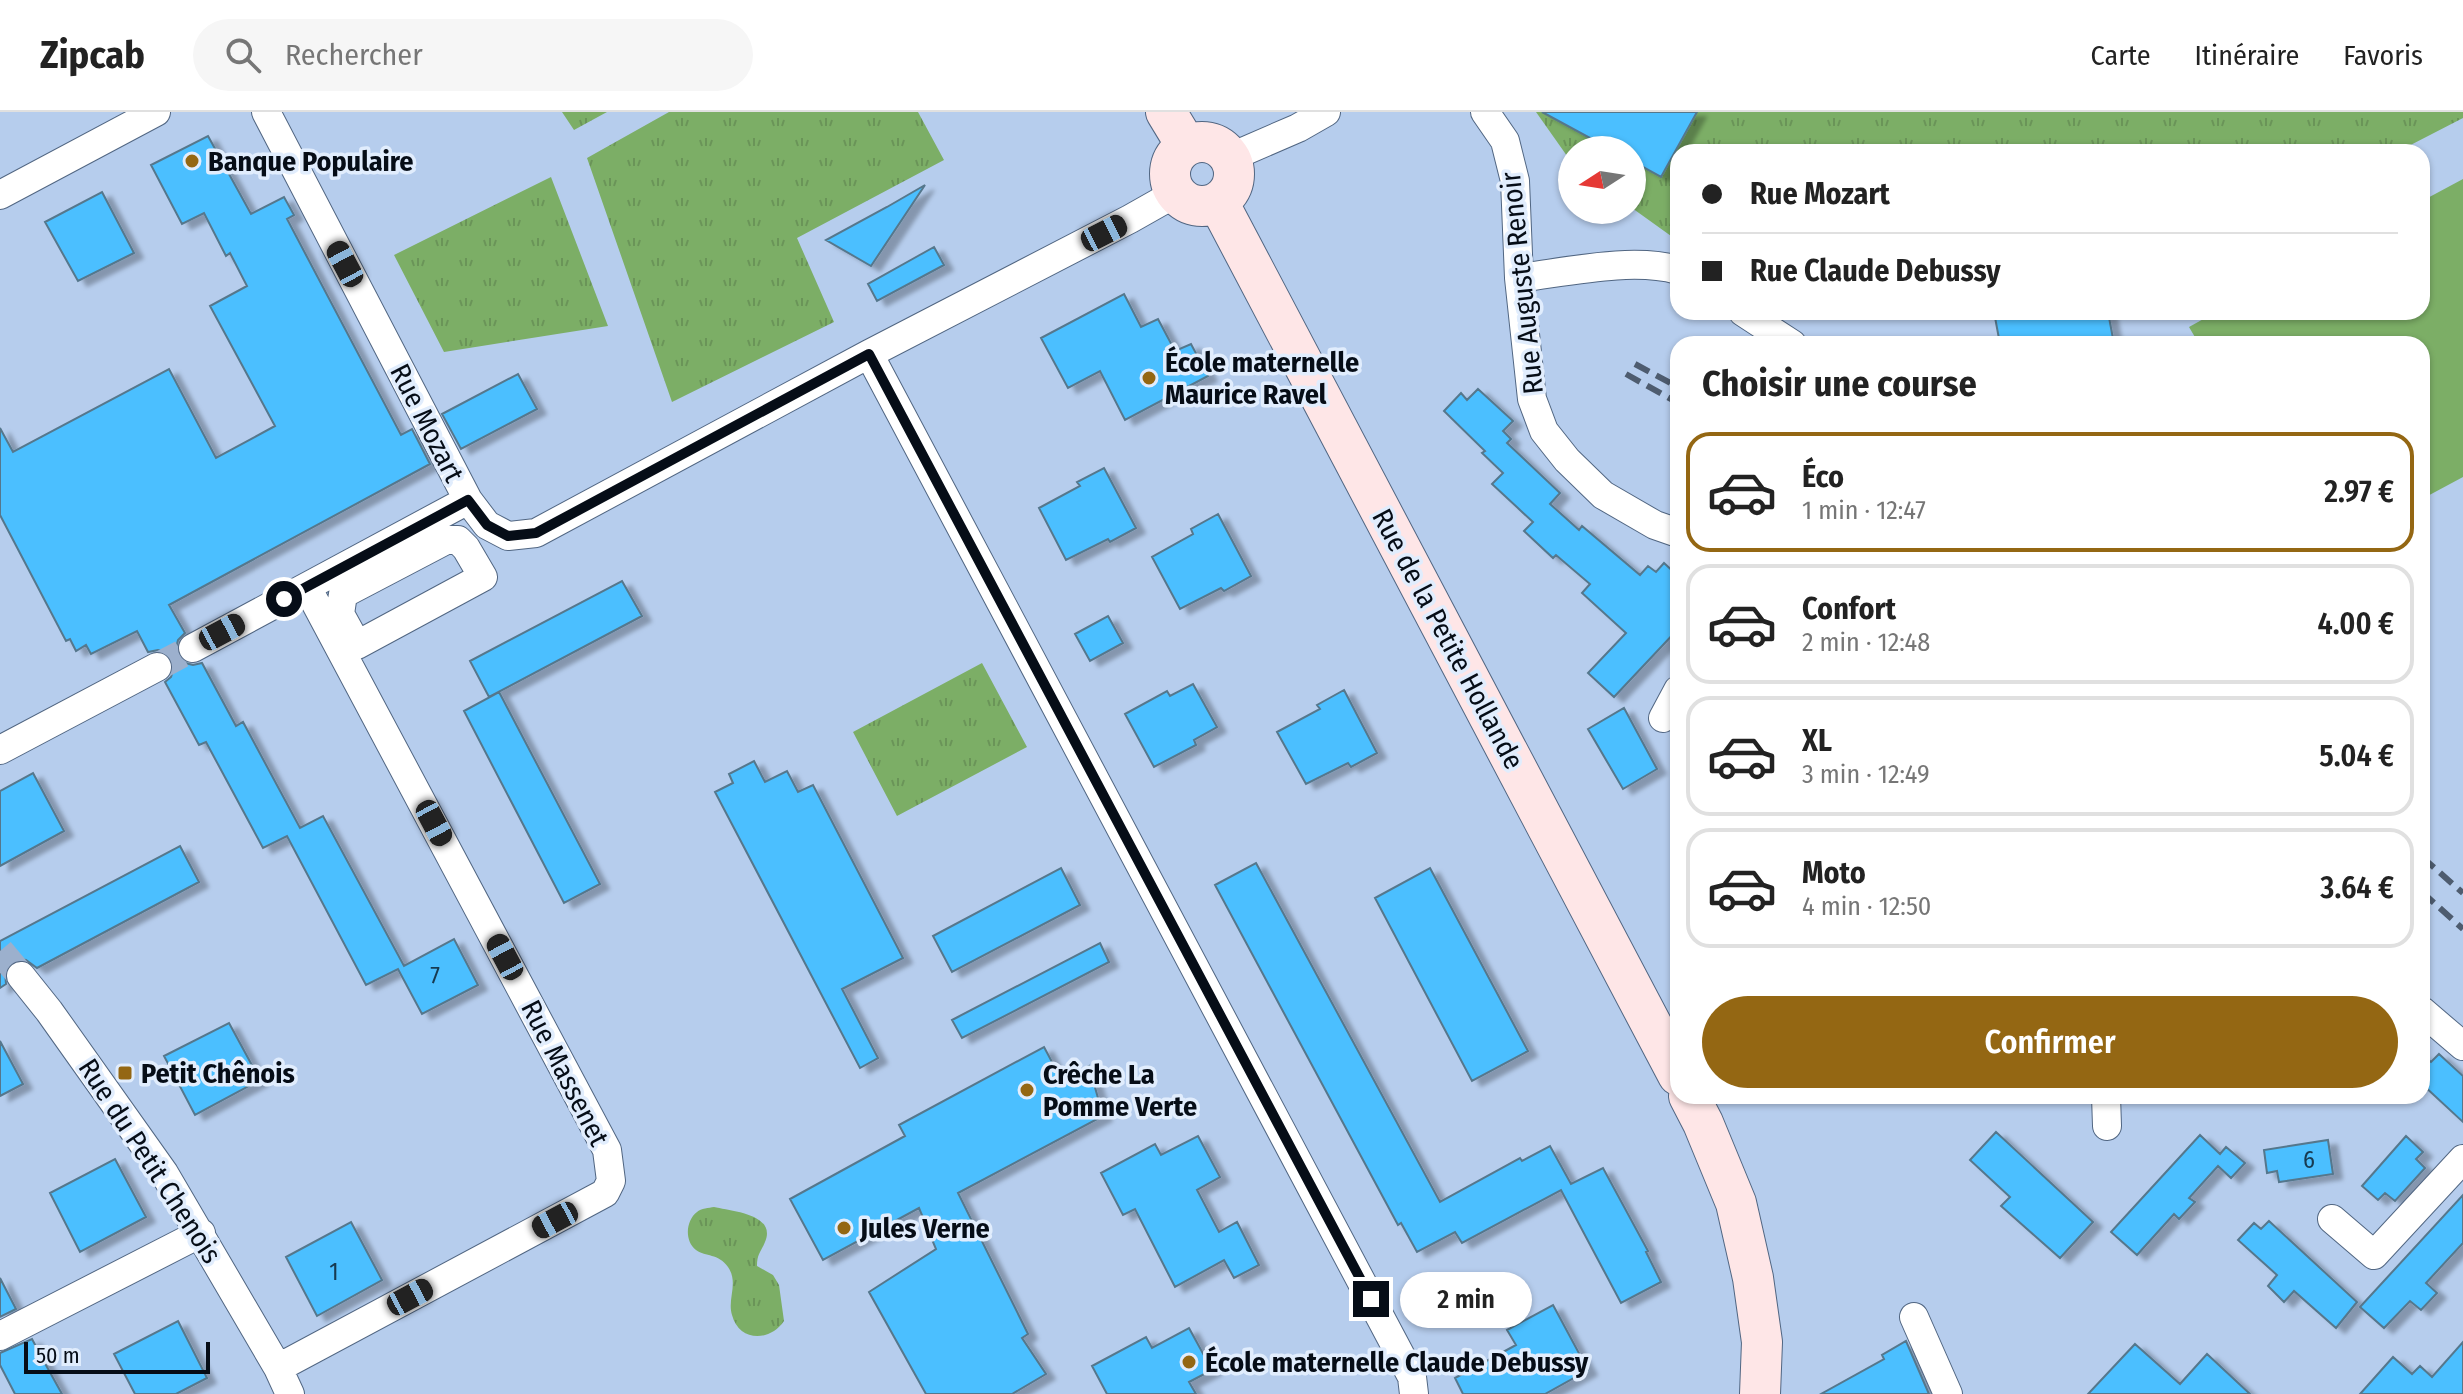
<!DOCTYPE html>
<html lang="fr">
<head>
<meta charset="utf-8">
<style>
	:root { --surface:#fff; --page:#f6f6f6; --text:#222; --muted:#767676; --line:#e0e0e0; --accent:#946713 }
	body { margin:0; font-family:"Fira Sans Condensed",sans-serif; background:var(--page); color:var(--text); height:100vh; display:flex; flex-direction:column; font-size:30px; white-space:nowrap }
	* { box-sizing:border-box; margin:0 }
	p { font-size:26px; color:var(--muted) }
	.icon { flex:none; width:44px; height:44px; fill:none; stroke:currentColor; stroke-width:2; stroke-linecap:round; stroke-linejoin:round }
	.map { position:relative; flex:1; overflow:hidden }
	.side { position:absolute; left:1670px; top:224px; width:760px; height:768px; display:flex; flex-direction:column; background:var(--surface); border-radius:24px; box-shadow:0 2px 6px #0004 }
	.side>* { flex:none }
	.top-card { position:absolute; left:1670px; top:32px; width:760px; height:176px; border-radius:24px; box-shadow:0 2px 6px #0004; display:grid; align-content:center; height:176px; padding:0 32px; background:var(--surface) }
	.needle { width:52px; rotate:258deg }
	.fabs { position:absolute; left:1558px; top:24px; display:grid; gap:16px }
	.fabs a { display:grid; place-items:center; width:88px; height:88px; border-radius:50%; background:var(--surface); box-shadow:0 2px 6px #0004; font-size:40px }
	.scale { position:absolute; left:24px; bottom:20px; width:186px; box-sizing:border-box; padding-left:8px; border:4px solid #060d17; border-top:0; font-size:22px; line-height:28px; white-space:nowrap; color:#060d17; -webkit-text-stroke:6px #e1edfd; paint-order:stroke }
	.end { position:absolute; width:36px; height:36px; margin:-18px; border:10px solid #060d17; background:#fff; box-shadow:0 0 0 4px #fff }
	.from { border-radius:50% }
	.bubble { position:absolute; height:56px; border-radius:28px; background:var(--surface); box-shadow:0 2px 6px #0004; font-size:26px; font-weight:600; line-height:56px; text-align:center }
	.car { position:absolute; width:24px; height:48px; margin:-24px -12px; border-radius:10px; box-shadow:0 0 6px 2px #0007; background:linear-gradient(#222 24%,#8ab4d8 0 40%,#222 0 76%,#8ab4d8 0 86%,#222 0) }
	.top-card b { display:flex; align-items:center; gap:28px; height:76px; font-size:30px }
	.top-card b+b { border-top:2px solid var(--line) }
	.top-card i { width:20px; height:20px; background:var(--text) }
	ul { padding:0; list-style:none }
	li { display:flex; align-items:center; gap:24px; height:120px; margin:0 16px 12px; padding:0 16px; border:4px solid var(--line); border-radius:24px }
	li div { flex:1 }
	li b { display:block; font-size:30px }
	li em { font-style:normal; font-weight:600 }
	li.active { border-color:var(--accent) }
	li>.icon { width:72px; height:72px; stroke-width:1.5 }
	h2 { padding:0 32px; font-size:36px; line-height:96px }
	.button { display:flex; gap:16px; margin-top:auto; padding:16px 32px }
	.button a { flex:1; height:92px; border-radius:48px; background:var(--accent); color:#fff; font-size:32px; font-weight:600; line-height:92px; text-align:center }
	header { display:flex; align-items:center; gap:48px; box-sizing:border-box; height:112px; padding:0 40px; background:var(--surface); border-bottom:2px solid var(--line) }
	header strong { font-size:38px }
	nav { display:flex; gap:44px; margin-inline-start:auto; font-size:28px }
	.search { width:560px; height:72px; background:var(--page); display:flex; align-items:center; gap:20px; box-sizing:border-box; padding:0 28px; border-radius:44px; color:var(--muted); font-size:30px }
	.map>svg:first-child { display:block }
	.grass { fill:url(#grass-tufts) }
	.pitch { fill:#7cae66 }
	.building { fill:#4bbfff; stroke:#55778c; stroke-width:2; filter:url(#shadow) }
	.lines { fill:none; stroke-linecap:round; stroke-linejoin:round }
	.street-tunnel { stroke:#9cb0cd; stroke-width:28; stroke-dasharray:28 14; stroke-linecap:butt }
	.street-casing { stroke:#516682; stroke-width:30 }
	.secondary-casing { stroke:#516682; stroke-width:42 }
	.street { stroke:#fff; stroke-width:28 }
	.secondary { stroke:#fee6e7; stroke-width:40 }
	.rail { stroke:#4e5c6f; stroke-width:6; stroke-dasharray:16 8; stroke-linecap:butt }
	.route { stroke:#060d17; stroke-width:10 }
	.poi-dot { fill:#946713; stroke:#e1edfd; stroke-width:3 }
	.labels { text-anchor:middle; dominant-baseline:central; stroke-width:7; stroke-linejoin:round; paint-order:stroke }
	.number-label { font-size:24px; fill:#173a51 }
	.poi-label { font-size:28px; font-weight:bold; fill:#060d17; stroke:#e1edfd; text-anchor:start }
	.street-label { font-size:28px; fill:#060d17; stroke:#e1edfd }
</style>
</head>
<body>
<header>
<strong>Zipcab</strong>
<div class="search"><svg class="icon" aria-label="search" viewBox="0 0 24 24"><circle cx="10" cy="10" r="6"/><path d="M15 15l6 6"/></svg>Rechercher</div>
<nav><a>Carte</a><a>Itinéraire</a><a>Favoris</a></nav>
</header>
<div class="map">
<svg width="2463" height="1282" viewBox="0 0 2463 1282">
	<defs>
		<pattern id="grass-tufts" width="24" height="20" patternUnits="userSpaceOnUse" patternTransform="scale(2)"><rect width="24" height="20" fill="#7cae66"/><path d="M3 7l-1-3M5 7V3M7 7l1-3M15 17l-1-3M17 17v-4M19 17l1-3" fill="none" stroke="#6a9458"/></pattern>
		<filter id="shadow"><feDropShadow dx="9" dy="5" stdDeviation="2" flood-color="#0004"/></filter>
	</defs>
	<rect width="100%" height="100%" fill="#b6cded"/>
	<path class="grass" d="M 562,0 L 607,0 L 574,18 Z
		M 669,0 L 918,0 L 944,48 L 797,126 L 834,210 L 672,290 L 587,46 Z
		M 1536,0 L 2463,0 L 2463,6 L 2397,40 L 1678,40 L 1678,129 L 1632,96 L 1632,38 L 1572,38 L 1572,51 Z
		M 551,65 L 608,214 L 444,240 L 394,143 Z
		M 982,551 L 1027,635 L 897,704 L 853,620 Z
		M 714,1095 C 731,1099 777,1102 765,1130 C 761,1140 757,1142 757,1154 L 773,1163 L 779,1173 L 784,1209 C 770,1230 739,1230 732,1203 C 727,1187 739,1171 728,1155 C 718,1141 706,1145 696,1138 C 684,1129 686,1108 697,1100 C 701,1096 709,1096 714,1095 Z"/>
	<path class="pitch" d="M 2463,67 L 2463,365 L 2422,387 L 2422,232 L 2199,232 L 2189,215 L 2216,200 L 2422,200 L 2422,89 Z"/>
	<path class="building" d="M 1542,0 L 1697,0 L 1661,65 L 1632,49 L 1632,38 L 1612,38 Z
		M 208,24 L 251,102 L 284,85 L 294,103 L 287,107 L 401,323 L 412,317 L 430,352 L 169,493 L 185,521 L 178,528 L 176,536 L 178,543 L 185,551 L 193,553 L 202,551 L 236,614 L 243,610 L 300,716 L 323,704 L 404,854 L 454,827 L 478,873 L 422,902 L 398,857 L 366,873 L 287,724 L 263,736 L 206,630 L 199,633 L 165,570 L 171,565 L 174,556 L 172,546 L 165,540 L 158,538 L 148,540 L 137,519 L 91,542 L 86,533 L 76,539 L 70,527 L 66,529 L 0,403 L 0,316 L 13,340 L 169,257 L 216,346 L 275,314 L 210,194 L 247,174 L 230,141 L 226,144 L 204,101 L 182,112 L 151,53 Z
		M 925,73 L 871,154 L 826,128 L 887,95 Z
		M 102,80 L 134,141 L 78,169 L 45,110 Z
		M 934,135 L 944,153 L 877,189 L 868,172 Z
		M 1124,182 L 1141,215 L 1158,207 L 1175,239 L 1191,232 L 1208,264 L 1125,308 L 1100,259 L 1068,276 L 1041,226 Z
		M 1994,200 L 2108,200 L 2114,232 L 2000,232 Z
		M 518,262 L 537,297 L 461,337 L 442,302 Z
		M 1478,277 L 1513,309 L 1503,319 L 1511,327 L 1507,331 L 1560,381 L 1550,392 L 1579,418 L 1582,414 L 1640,463 L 1648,454 L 1656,460 L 1664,451 L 1678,464 L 1678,517 L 1614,585 L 1588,561 L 1626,521 L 1582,481 L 1590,472 L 1556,443 L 1553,446 L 1524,419 L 1533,410 L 1492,372 L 1503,361 L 1482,341 L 1485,339 L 1444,299 L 1461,281 L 1467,288 Z
		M 1104,356 L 1136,416 L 1110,430 L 1108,427 L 1066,448 L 1039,396 L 1080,374 L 1077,370 Z
		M 1218,402 L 1251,464 L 1224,479 L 1221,476 L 1180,497 L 1152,445 L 1193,422 L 1191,417 Z
		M 622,469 L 642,504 L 489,585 L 470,549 Z
		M 1108,504 L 1123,531 L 1090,549 L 1075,522 Z
		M 1193,572 L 1217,615 L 1194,628 L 1196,633 L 1154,655 L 1125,602 L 1167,579 L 1170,584 Z
		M 1344,578 L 1377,641 L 1351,655 L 1348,651 L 1306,672 L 1277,620 L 1320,597 L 1317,593 Z
		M 499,580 L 600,772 L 564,791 L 464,599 Z
		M 1624,596 L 1657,657 L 1623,677 L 1588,617 Z
		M 754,649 L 765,670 L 787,659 L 798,680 L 813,673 L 903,846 L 842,877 L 878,946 L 860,956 L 715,680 L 733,671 L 729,662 Z
		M 33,661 L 64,719 L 0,754 L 0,679 Z
		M 180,734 L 199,770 L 37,856 L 26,848 L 19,847 L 11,850 L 5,859 L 6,872 L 0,876 L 0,829 Z
		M 1256,751 L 1440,1090 L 1520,1046 L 1522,1049 L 1550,1034 L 1571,1072 L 1603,1056 L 1648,1139 L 1646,1140 L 1661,1170 L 1621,1191 L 1561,1078 L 1462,1131 L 1455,1120 L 1417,1140 L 1401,1111 L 1398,1113 L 1215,773 Z
		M 1061,756 L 1080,793 L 952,860 L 933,824 Z
		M 1430,756 L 1528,939 L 1472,969 L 1375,786 Z
		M 1100,831 L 1109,850 L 962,926 L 952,908 Z
		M 229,911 L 260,968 L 195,1003 L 164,944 Z
		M 0,929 L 23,972 L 0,984 Z
		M 1044,935 L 1062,969 L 1089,954 L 1103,1004 L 958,1081 L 1028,1222 L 1022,1226 L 1046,1262 L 1012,1282 L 926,1282 L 869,1180 L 936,1137 L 919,1096 L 823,1148 L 790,1087 L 905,1024 L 899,1013 Z
		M 2439,942 L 2463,964 L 2463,1010 L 2422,972 L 2422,943 L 2431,950 Z
		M 1996,1020 L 2093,1110 L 2060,1146 L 2001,1094 L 2010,1085 L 1970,1048 Z
		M 2200,1023 L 2220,1042 L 2226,1035 L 2245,1051 L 2231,1066 L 2218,1054 L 2189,1086 L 2195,1090 L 2179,1107 L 2174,1102 L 2137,1143 L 2111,1120 Z
		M 1198,1024 L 1220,1065 L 1197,1078 L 1219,1120 L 1237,1110 L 1259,1153 L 1234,1166 L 1224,1148 L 1175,1175 L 1135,1097 L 1123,1103 L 1101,1061 L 1155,1032 L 1161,1043 Z
		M 2406,1024 L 2423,1040 L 2416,1047 L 2425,1056 L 2395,1089 L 2385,1081 L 2378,1088 L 2362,1074 Z
		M 2328,1028 L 2333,1062 L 2279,1070 L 2277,1059 L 2267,1061 L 2264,1038 Z
		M 115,1047 L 146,1105 L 80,1140 L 50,1081 Z
		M 2463,1083 L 2463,1131 L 2426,1171 L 2437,1181 L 2421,1198 L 2410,1189 L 2384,1216 L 2360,1195 Z
		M 2269,1109 L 2357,1190 L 2336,1216 L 2294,1179 L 2284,1190 L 2268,1174 L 2277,1163 L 2238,1128 L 2254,1111 L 2261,1117 Z
		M 351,1110 L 382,1168 L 317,1204 L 286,1145 Z
		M 0,1166 L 16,1197 L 0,1205 Z
		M 1553,1193 L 1588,1258 L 1545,1282 L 1463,1282 L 1455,1266 L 1516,1233 L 1507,1218 Z
		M 178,1209 L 207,1266 L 176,1282 L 135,1282 L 114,1242 Z
		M 1189,1216 L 1212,1258 L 1189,1270 L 1196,1282 L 1107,1282 L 1092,1254 L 1146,1225 L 1152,1236 Z
		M 32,1227 L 47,1255 L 62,1282 L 15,1282 L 0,1253 L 0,1241 Z
		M 1906,1229 L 1929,1282 L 1821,1282 L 1884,1247 L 1882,1243 Z
		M 2463,1230 L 2463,1282 L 2360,1282 L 2393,1245 L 2412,1262 L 2420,1254 L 2432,1265 Z
		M 2135,1232 L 2180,1272 L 2207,1242 L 2250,1282 L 2088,1282 Z"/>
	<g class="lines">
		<path class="street-tunnel" d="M 157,555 L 193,536
			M 0,839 L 21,864"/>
		<defs>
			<path id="street" d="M 266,0 L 468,388 L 487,413 L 508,424 L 536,421 L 869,242 L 1130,107 L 1176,81
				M 1485,0 L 1505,29 L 1515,69 L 1519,166 L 1532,287 L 1544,319 L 1567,348 L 1603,383 L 1655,413 L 1678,421
				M 1231,45 L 1298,16 L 1326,0
				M 0,83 L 156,0
				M 1519,166 C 1567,160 1632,145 1678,158
				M 1743,200 L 1792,232
				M 869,242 L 1412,1265 L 1414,1282
				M 446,428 L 458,428 L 466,436 L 483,465 L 357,533 L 340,502 L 343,482 Z
				M 193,536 L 468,388
				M 1663,606 L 1678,578
				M 0,638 L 157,555
				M 21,864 L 49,899 L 164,1061 L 278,1256 L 290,1282
				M 2422,899 L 2463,934
				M 2106,984 L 2107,1014
				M 2332,1107 L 2374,1143 L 2463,1047
				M 1914,1205 L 1948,1282
				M 0,1224 L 201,1121
				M 278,1256 L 605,1081 L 611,1069 L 607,1038 L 307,475"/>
			<path id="secondary" d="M 1166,0 L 1186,33
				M1170 62a32 32 0 1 1 64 0a32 32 0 1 1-64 0Z
				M 1218,90 L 1678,963
				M 1689,984 L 1703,1011 L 1736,1091 L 1753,1166 L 1762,1230 L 1760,1282"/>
		</defs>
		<use href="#street" class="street-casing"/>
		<use href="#secondary" class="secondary-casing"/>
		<use href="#street" class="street"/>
		<use href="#secondary" class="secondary"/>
		<path class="rail" d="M 1635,252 L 1678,275
			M 1626,262 L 1678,291
			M 2422,745 L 2463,781
			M 2422,780 L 2463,817"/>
	</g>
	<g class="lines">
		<path class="route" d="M 284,487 L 468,388 L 487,413 L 508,424 L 536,421 L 869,242 L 1371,1187"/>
	</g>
	<g class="poi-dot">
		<circle cx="192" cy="49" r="8"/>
		<circle cx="1149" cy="266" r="8"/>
		<rect x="117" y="953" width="16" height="16" rx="4"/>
		<circle cx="1027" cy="978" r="8"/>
		<circle cx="844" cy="1116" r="8"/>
		<circle cx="1189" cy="1250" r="8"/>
	</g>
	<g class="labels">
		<g class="number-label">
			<text x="435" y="864">7</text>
			<text x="2309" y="1048">6</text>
			<text x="334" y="1160">1</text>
		</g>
		<g class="poi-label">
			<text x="208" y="49">Banque Populaire</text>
			<text x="1165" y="250">École maternelle<tspan x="1165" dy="32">Maurice Ravel</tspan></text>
			<text x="141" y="961">Petit Chênois</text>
			<text x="1043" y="962">Crêche La<tspan x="1043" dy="32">Pomme Verte</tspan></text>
			<text x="860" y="1116">Jules Verne</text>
			<text x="1205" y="1250">École maternelle Claude Debussy</text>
		</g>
		<g class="street-label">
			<text transform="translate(1522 171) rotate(-96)">Rue Auguste Renoir</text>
			<text transform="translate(427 311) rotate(63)">Rue Mozart</text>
			<text transform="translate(1448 527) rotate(62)">Rue de la Petite Hollande</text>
			<text transform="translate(565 961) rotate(63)">Rue Massenet</text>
			<text transform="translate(150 1049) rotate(57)">Rue du Petit Chenois</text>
		</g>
	</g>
</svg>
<div class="fabs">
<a><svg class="needle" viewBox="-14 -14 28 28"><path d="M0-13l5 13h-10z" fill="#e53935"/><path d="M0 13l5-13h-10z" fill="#767676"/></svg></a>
</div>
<div class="scale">50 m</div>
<i class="end from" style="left:284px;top:487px"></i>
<i class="end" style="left:1371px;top:1187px"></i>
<div class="bubble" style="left:1400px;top:1160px;width:132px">2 min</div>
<i class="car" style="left:1104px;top:121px;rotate:63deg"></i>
<i class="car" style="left:345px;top:152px;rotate:332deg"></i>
<i class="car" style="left:222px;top:520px;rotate:62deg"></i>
<i class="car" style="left:434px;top:711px;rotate:152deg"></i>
<i class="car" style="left:505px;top:845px;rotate:332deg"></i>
<i class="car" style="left:555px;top:1108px;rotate:242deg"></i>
<i class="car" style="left:410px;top:1185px;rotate:62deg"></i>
<div class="top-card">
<b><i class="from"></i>Rue Mozart</b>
<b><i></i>Rue Claude Debussy</b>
</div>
<section class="side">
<h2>Choisir une course</h2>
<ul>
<li class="active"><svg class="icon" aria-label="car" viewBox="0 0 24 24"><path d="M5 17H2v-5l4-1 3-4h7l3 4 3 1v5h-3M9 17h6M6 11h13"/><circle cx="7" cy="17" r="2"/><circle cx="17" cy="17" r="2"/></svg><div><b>Éco</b><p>1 min · 12:47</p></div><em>2.97 €</em></li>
<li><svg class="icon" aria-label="car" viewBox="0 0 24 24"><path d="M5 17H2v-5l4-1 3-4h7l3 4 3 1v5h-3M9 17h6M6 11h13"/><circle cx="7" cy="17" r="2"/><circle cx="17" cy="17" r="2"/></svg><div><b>Confort</b><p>2 min · 12:48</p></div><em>4.00 €</em></li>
<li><svg class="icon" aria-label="car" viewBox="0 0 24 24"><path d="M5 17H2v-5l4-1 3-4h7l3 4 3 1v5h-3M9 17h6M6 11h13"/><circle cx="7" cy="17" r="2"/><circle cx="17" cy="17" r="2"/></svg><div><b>XL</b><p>3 min · 12:49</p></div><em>5.04 €</em></li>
<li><svg class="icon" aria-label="car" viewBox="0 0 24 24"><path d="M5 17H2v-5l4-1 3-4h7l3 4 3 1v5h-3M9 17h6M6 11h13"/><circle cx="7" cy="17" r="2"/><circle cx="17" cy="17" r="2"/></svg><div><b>Moto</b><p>4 min · 12:50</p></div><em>3.64 €</em></li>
</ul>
<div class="button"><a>Confirmer</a></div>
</section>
</div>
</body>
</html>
